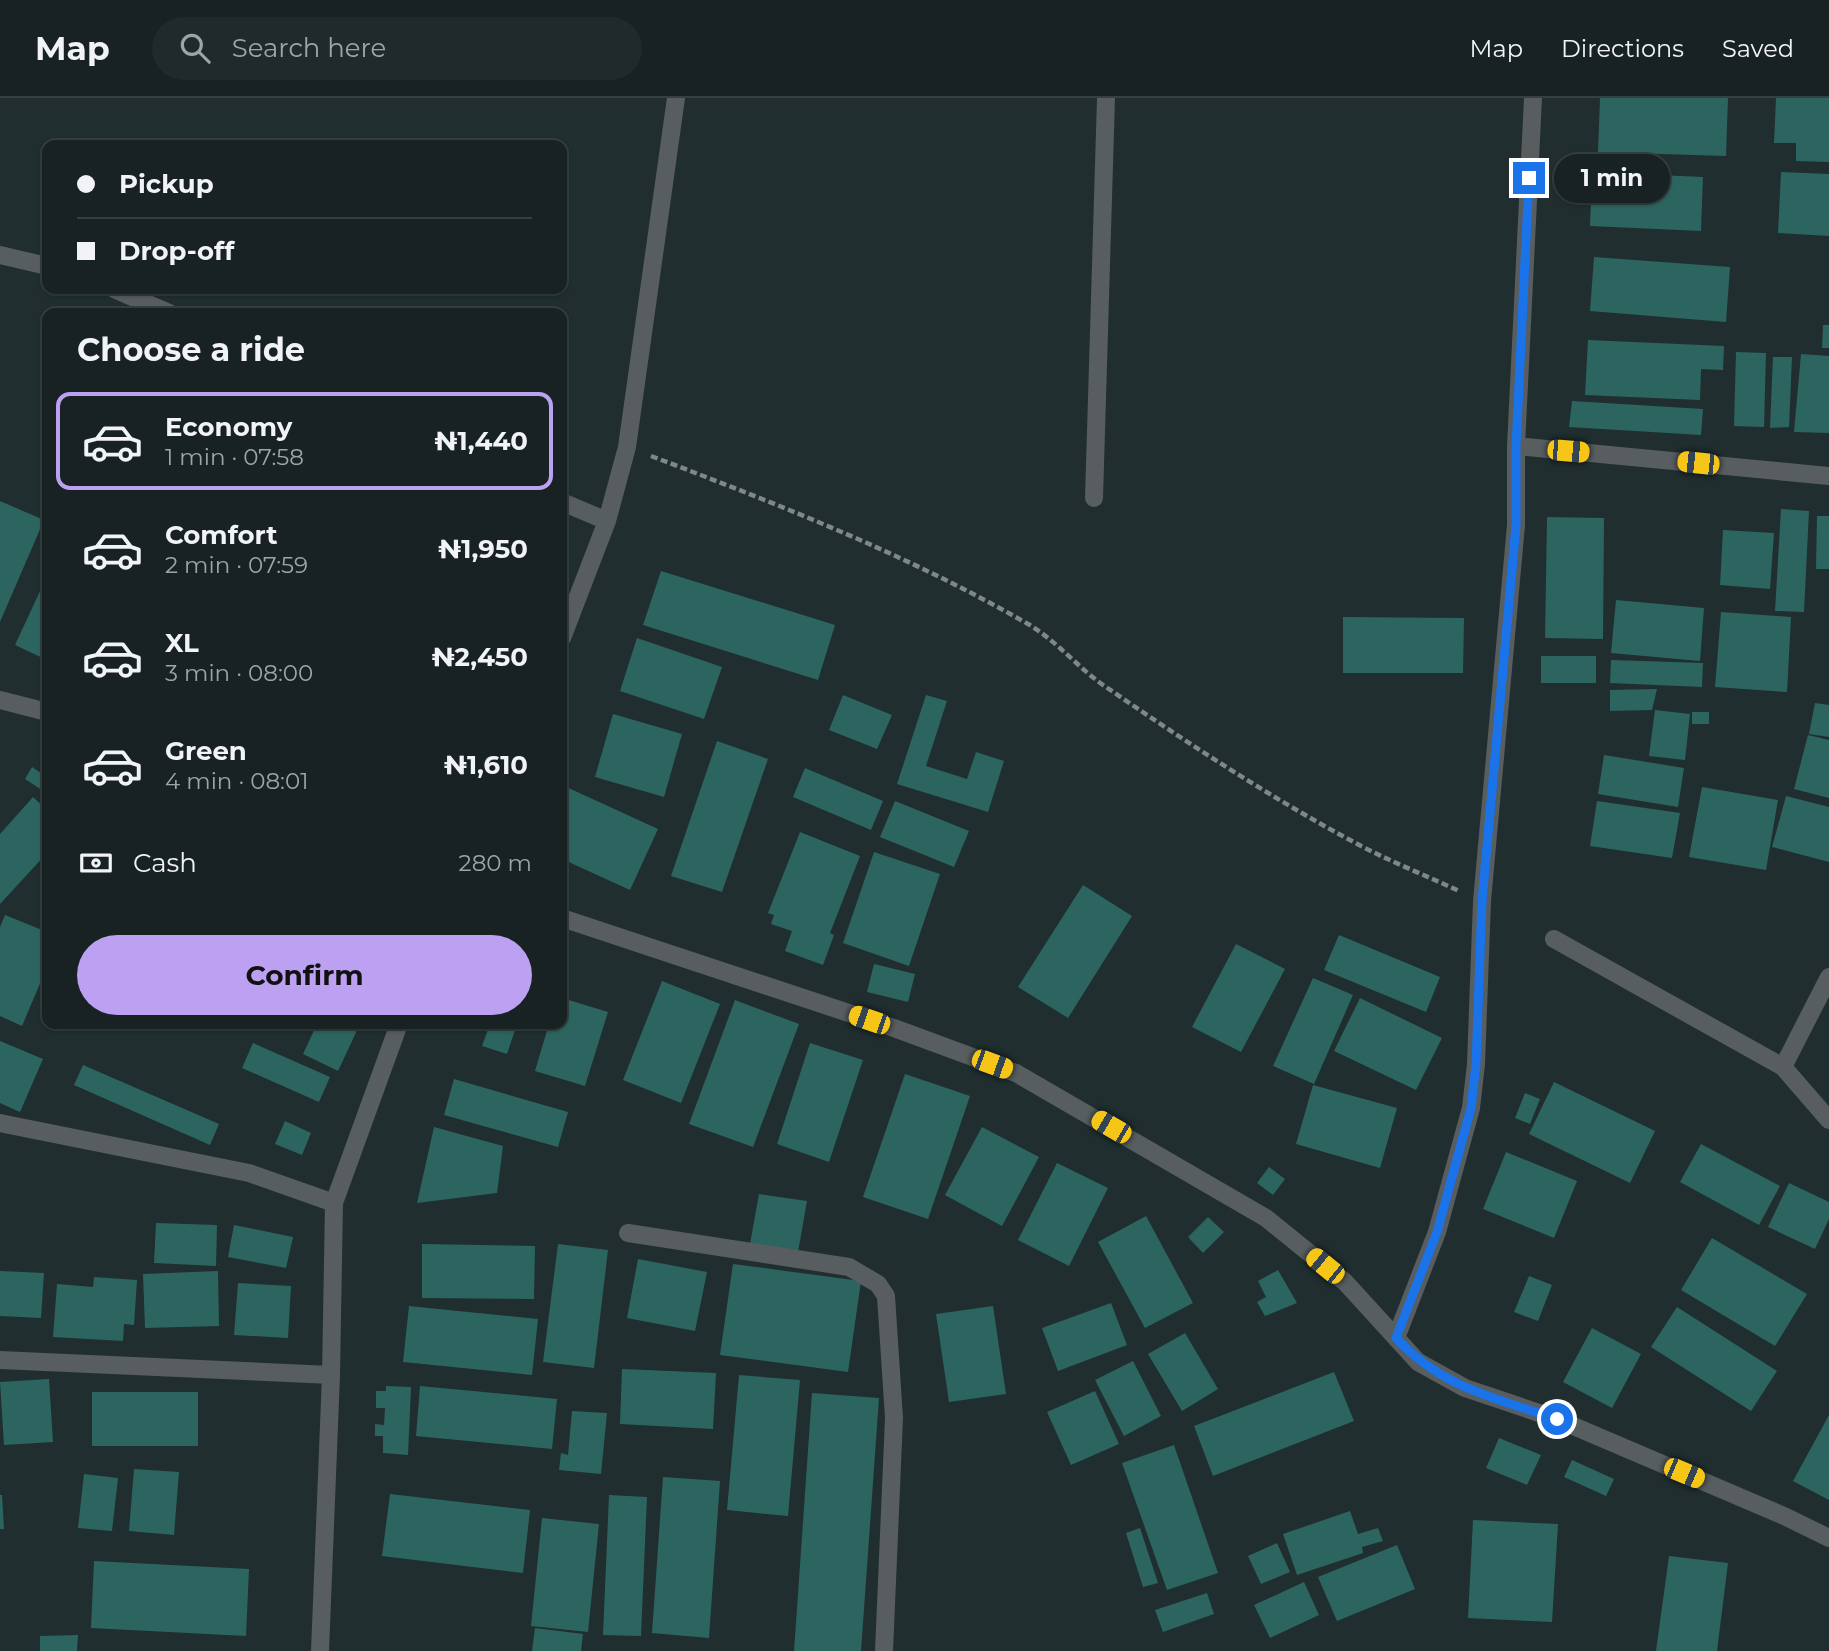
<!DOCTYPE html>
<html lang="en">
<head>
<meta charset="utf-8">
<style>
	:root { --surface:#182223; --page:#212a2b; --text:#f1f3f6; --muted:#9fa4a6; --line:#363f41; --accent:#bca0f2 }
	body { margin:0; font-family:Montserrat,sans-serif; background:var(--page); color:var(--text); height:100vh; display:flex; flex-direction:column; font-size:26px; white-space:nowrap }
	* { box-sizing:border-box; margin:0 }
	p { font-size:23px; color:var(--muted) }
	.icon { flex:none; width:38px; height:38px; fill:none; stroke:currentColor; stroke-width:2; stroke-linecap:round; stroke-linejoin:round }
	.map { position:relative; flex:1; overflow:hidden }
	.drawer { position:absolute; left:42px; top:210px; width:525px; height:721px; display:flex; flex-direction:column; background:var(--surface); border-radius:14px; box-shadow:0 2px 5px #0004,0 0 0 2px var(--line) }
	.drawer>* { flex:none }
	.hud { position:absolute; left:42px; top:42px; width:525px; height:154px; border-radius:14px; box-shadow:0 2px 5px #0004,0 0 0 2px var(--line); display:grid; align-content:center; height:154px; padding:0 35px; background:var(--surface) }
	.end { position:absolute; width:32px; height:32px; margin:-16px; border:9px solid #1a73e8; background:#fff; box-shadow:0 0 0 4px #fff }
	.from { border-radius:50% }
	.bubble { position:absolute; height:49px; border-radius:24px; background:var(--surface); box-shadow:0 2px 5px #0004,0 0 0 2px var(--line); font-size:23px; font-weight:700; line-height:49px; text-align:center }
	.car { position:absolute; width:21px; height:42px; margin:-21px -10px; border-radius:9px; box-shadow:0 0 5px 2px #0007; background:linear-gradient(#f5c518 24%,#345 0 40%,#f5c518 0 76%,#345 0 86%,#f5c518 0) }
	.hud b { display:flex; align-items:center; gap:24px; height:66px; font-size:26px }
	.hud b+b { border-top:2px solid var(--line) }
	.hud i { width:18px; height:18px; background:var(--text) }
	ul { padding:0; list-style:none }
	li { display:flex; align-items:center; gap:21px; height:98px; margin:0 14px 10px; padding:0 21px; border:4px solid transparent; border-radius:14px }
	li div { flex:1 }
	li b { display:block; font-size:26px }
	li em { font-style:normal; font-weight:700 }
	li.on { border-color:var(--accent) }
	li>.icon { width:63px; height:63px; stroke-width:1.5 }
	h2 { padding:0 35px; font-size:32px; line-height:84px }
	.pay { display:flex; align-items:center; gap:18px; height:77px; padding:0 35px; font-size:26px }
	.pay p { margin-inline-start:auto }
	.cta { display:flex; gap:14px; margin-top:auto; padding:14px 35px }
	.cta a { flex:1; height:80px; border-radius:42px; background:var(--accent); color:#111; font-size:28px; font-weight:700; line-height:80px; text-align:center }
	header { display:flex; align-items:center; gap:42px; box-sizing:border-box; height:98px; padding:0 35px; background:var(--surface); border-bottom:2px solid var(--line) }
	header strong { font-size:33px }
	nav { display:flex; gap:38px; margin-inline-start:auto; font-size:24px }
	.search { width:490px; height:63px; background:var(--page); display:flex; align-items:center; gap:18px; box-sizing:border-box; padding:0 24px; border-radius:38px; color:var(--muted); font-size:26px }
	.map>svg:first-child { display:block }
	.building { fill:#2c655f }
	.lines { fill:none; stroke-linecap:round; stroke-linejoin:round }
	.path { stroke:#7d8889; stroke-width:4.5; stroke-dasharray:7 3.5; stroke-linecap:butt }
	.minor { stroke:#585d5f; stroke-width:18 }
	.route { stroke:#1a73e8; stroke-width:9 }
</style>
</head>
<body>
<header>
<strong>Map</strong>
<div class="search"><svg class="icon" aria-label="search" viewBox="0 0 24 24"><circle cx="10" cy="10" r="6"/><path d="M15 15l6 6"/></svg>Search here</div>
<nav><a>Map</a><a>Directions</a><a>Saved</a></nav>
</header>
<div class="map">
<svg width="1829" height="1553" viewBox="0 0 1829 1553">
	<rect width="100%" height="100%" fill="#202e2f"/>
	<path class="building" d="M 1600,0 L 1728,0 L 1726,58 L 1598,54 Z
		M 1776,0 L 1829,0 L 1829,64 L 1796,63 L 1796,45 L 1774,45 Z
		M 1592,74 L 1703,79 L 1701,133 L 1590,128 Z
		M 1781,74 L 1829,76 L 1829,138 L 1778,135 Z
		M 1594,159 L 1730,169 L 1726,224 L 1590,213 Z
		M 1823,227 L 1829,227 L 1829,250 L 1822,250 Z
		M 1588,242 L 1724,248 L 1723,272 L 1701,271 L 1700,302 L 1585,297 Z
		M 1736,254 L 1766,255 L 1764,329 L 1734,328 Z
		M 1801,256 L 1829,258 L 1829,335 L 1794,334 Z
		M 1773,259 L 1792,259 L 1789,329 L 1770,330 Z
		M 1572,303 L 1703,311 L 1701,337 L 1569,329 Z
		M 0,403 L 44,422 L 0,524 Z
		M 1781,411 L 1809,413 L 1804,514 L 1775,513 Z
		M 1817,418 L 1829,418 L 1829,471 L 1816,471 Z
		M 1547,419 L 1604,420 L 1603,541 L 1545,540 Z
		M 1723,432 L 1774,435 L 1770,491 L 1720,487 Z
		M 661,473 L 835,527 L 818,582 L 643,527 Z
		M 47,478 L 47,562 L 15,547 Z
		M 1616,502 L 1704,510 L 1700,563 L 1611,555 Z
		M 1721,514 L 1791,519 L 1787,594 L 1715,589 Z
		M 1343,519 L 1464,520 L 1463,575 L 1343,575 Z
		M 637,540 L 722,569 L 704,621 L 620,593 Z
		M 1541,558 L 1596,558 L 1596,585 L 1541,585 Z
		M 1611,562 L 1703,565 L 1702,589 L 1610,585 Z
		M 1657,591 L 1652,612 L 1610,613 L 1610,592 Z
		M 843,597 L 892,617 L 877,651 L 829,632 Z
		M 926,597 L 947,603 L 926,668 L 967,681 L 976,654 L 1004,663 L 988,714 L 897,686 Z
		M 1815,605 L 1829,607 L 1829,639 L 1809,636 Z
		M 1655,612 L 1690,616 L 1685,662 L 1649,658 Z
		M 1692,614 L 1709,614 L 1709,626 L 1692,626 Z
		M 613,616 L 682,636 L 664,699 L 595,679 Z
		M 1808,637 L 1829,642 L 1829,700 L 1794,691 Z
		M 717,643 L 768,661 L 722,794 L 671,778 Z
		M 1604,657 L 1684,670 L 1678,709 L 1598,696 Z
		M 32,669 L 47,679 L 42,692 L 25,681 Z
		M 805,670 L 883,703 L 871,732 L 793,699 Z
		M 562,687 L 658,731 L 630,792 L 562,761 Z
		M 1702,689 L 1778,702 L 1766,772 L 1689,759 Z
		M 1786,698 L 1829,709 L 1829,764 L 1772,749 Z
		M 33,699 L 47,712 L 47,755 L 0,806 L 0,736 Z
		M 895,703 L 969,733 L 954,769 L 880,739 Z
		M 1597,703 L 1680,715 L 1672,760 L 1590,748 Z
		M 800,734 L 860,758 L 830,835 L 834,837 L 823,867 L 785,853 L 792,833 L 771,826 L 774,817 L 768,815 Z
		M 874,754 L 940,776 L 909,868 L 843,845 Z
		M 1083,787 L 1132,818 L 1068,920 L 1018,889 Z
		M 5,817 L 47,834 L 47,869 L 22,928 L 0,918 L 0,829 Z
		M 1339,837 L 1440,879 L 1426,914 L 1324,872 Z
		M 1236,846 L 1285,871 L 1241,954 L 1192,929 Z
		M 874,866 L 915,876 L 908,904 L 867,894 Z
		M 1313,880 L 1353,897 L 1314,986 L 1273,968 Z
		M 662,883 L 720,906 L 681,1005 L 623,982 Z
		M 562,900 L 608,914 L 585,988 L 535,973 L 549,926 L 562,926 Z
		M 1360,900 L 1442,940 L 1416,992 L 1334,953 Z
		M 735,902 L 799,926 L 753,1049 L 689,1026 Z
		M 317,926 L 360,926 L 338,973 L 303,956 Z
		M 490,926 L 517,926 L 507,956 L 482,948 Z
		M 0,943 L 43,961 L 20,1014 L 0,1005 Z
		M 253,945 L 330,979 L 319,1004 L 242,970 Z
		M 810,945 L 863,962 L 829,1064 L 777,1046 Z
		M 83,967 L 219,1026 L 210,1047 L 74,987 Z
		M 905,976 L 970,998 L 928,1121 L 863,1099 Z
		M 454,981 L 568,1014 L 558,1049 L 444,1017 Z
		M 1554,984 L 1655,1033 L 1630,1085 L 1529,1036 Z
		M 1313,987 L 1397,1010 L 1380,1070 L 1296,1046 Z
		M 1525,995 L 1540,1001 L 1530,1026 L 1515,1020 Z
		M 285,1023 L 311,1035 L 302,1057 L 275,1046 Z
		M 434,1029 L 503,1048 L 497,1095 L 417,1105 Z
		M 982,1029 L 1039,1059 L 1002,1128 L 945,1097 Z
		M 1701,1046 L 1780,1088 L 1759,1127 L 1680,1084 Z
		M 1506,1054 L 1577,1083 L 1554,1140 L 1483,1111 Z
		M 1057,1065 L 1108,1090 L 1069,1168 L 1018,1142 Z
		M 1269,1069 L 1285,1081 L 1273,1097 L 1257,1085 Z
		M 1789,1085 L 1829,1104 L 1829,1121 L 1815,1151 L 1768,1129 Z
		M 759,1096 L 807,1103 L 798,1154 L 750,1146 Z
		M 1146,1118 L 1193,1205 L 1145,1230 L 1098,1144 Z
		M 1208,1119 L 1224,1134 L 1203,1155 L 1188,1139 Z
		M 156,1125 L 217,1127 L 216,1168 L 154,1165 Z
		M 234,1127 L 293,1139 L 286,1170 L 228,1159 Z
		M 1712,1140 L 1807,1196 L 1775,1248 L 1681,1192 Z
		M 422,1146 L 535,1148 L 534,1201 L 422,1200 Z
		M 558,1146 L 608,1152 L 594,1270 L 543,1264 Z
		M 638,1161 L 707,1174 L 695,1233 L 627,1220 Z
		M 733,1166 L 861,1183 L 848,1274 L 720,1257 Z
		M 1278,1172 L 1297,1205 L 1265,1218 L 1257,1204 L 1266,1199 L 1258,1183 Z
		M 0,1173 L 44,1175 L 41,1220 L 0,1218 Z
		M 218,1173 L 219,1228 L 145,1230 L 143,1176 Z
		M 1529,1178 L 1552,1187 L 1538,1223 L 1514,1214 Z
		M 94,1179 L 137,1182 L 134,1227 L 124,1226 L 123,1243 L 53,1239 L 57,1186 L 93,1189 Z
		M 238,1185 L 291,1188 L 288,1240 L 234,1237 Z
		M 1111,1205 L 1127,1247 L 1058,1273 L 1042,1230 Z
		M 409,1208 L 538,1221 L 532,1277 L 403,1264 Z
		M 993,1208 L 1006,1296 L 949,1304 L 936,1216 Z
		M 1677,1209 L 1777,1273 L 1751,1313 L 1651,1249 Z
		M 1592,1230 L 1641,1256 L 1612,1310 L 1563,1284 Z
		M 1185,1235 L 1218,1291 L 1182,1313 L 1148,1256 Z
		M 1133,1263 L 1161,1318 L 1124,1338 L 1095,1282 Z
		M 622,1271 L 716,1275 L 713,1331 L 620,1326 Z
		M 1334,1274 L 1354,1323 L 1213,1378 L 1194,1328 Z
		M 739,1277 L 800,1282 L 788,1418 L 727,1412 Z
		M 49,1281 L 53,1344 L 4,1347 L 0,1284 Z
		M 386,1288 L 411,1289 L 408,1357 L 383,1355 L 383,1338 L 375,1338 L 375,1326 L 384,1327 L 385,1310 L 376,1310 L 376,1293 L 386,1293 Z
		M 420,1288 L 557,1301 L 552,1351 L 416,1338 Z
		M 1095,1293 L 1119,1346 L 1071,1367 L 1047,1314 Z
		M 92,1294 L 198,1294 L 198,1348 L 92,1348 Z
		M 812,1295 L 879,1300 L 861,1553 L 794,1553 Z
		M 572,1313 L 607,1315 L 601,1376 L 559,1372 L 561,1355 L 568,1357 Z
		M 1829,1317 L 1829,1402 L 1793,1383 Z
		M 1499,1340 L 1541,1357 L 1527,1387 L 1486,1370 Z
		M 1174,1347 L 1218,1475 L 1167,1492 L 1122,1365 Z
		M 1572,1362 L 1614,1381 L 1606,1398 L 1564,1379 Z
		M 134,1371 L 179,1374 L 174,1437 L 129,1433 Z
		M 84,1376 L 118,1380 L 112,1433 L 78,1430 Z
		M 663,1379 L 720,1383 L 709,1540 L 652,1535 Z
		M 390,1396 L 530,1412 L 523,1475 L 382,1458 Z
		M 0,1397 L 2,1397 L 4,1431 L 0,1431 Z
		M 609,1397 L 647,1399 L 641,1538 L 603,1537 Z
		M 1350,1413 L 1358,1436 L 1378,1430 L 1383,1443 L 1362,1449 L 1363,1455 L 1297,1477 L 1283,1436 Z
		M 542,1420 L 599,1426 L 588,1534 L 531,1528 Z
		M 1473,1422 L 1558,1426 L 1552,1524 L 1468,1520 Z
		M 1140,1430 L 1158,1485 L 1143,1489 L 1126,1435 Z
		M 1277,1445 L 1290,1474 L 1261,1486 L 1248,1458 Z
		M 1397,1447 L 1415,1491 L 1337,1523 L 1318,1479 Z
		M 1669,1458 L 1728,1465 L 1717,1553 L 1656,1553 Z
		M 94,1463 L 249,1471 L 246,1538 L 91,1530 Z
		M 1304,1484 L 1319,1517 L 1270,1540 L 1254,1507 Z
		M 1207,1495 L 1214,1516 L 1163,1534 L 1155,1512 Z
		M 535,1530 L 583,1536 L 581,1553 L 532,1553 Z
		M 78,1537 L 77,1553 L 40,1553 L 40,1538 Z"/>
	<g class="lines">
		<path class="path" d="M 651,358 C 780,407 908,457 1028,526 C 1057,543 1079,571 1106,589 C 1189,646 1274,702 1363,749 C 1394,765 1427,778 1459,793"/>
		<path class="minor" d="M 1533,0 L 1516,348 L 1829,378
			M 0,157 L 47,168
			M 114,191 L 169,215
			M 1094,400 L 1106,0
			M 562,404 L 607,423
			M 562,540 L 607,423 L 627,349 L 676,0
			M 0,602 L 47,614
			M 562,820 L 894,930 L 1016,975 L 1266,1120 L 1345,1184 L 1418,1264 L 1465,1290 L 1557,1321 L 1784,1418 L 1829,1440
			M 1554,841 L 1783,969
			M 1829,879 L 1783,969 L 1829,1022
			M 0,1025 L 249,1075 L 334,1105
			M 628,1135 L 849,1169 L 878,1186 L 886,1198 L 894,1320 L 884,1553
			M 1396,1240 L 1437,1134 L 1471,1010 L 1476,966 L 1482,803 L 1516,427 L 1516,348
			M 0,1262 L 331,1277
			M 320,1553 L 331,1277 L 334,1105 L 399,926"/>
	</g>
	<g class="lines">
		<path class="route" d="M 1529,80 L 1516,348 L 1516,427 L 1482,803 L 1476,966 L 1471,1010 L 1437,1134 L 1396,1240 C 1442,1290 1495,1300 1557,1321"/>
	</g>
</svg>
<i class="end from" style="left:1557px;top:1321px"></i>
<i class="end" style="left:1529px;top:80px"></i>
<div class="bubble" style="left:1554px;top:56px;width:116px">1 min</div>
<i class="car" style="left:1568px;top:353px;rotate:95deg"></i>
<i class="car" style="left:1698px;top:365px;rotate:276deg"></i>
<i class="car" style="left:869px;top:922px;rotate:289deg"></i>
<i class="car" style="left:992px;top:966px;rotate:110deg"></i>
<i class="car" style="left:1111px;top:1029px;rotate:300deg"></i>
<i class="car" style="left:1325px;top:1168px;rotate:309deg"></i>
<i class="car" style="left:1684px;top:1375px;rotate:113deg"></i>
<div class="hud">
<b><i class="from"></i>Pickup</b>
<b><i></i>Drop-off</b>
</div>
<section class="drawer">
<h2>Choose a ride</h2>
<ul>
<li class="on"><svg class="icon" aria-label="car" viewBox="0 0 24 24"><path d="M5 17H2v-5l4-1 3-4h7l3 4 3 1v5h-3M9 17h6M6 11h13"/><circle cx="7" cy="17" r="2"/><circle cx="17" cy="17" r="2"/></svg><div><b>Economy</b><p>1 min · 07:58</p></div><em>₦1,440</em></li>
<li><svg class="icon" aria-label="car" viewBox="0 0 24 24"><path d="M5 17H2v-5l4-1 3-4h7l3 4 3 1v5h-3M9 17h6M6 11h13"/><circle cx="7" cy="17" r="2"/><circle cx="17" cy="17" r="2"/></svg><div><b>Comfort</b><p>2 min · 07:59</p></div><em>₦1,950</em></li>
<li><svg class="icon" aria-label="car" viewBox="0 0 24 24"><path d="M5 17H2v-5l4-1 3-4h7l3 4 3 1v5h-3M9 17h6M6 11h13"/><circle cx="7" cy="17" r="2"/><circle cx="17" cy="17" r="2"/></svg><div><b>XL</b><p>3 min · 08:00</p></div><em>₦2,450</em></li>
<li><svg class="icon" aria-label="car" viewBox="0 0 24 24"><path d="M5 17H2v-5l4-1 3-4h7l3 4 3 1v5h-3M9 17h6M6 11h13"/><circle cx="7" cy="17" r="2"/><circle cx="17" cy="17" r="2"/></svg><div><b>Green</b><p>4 min · 08:01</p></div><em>₦1,610</em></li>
</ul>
<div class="pay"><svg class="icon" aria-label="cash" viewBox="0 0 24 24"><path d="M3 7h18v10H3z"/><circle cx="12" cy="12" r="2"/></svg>Cash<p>280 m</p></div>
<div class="cta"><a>Confirm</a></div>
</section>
</div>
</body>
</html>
